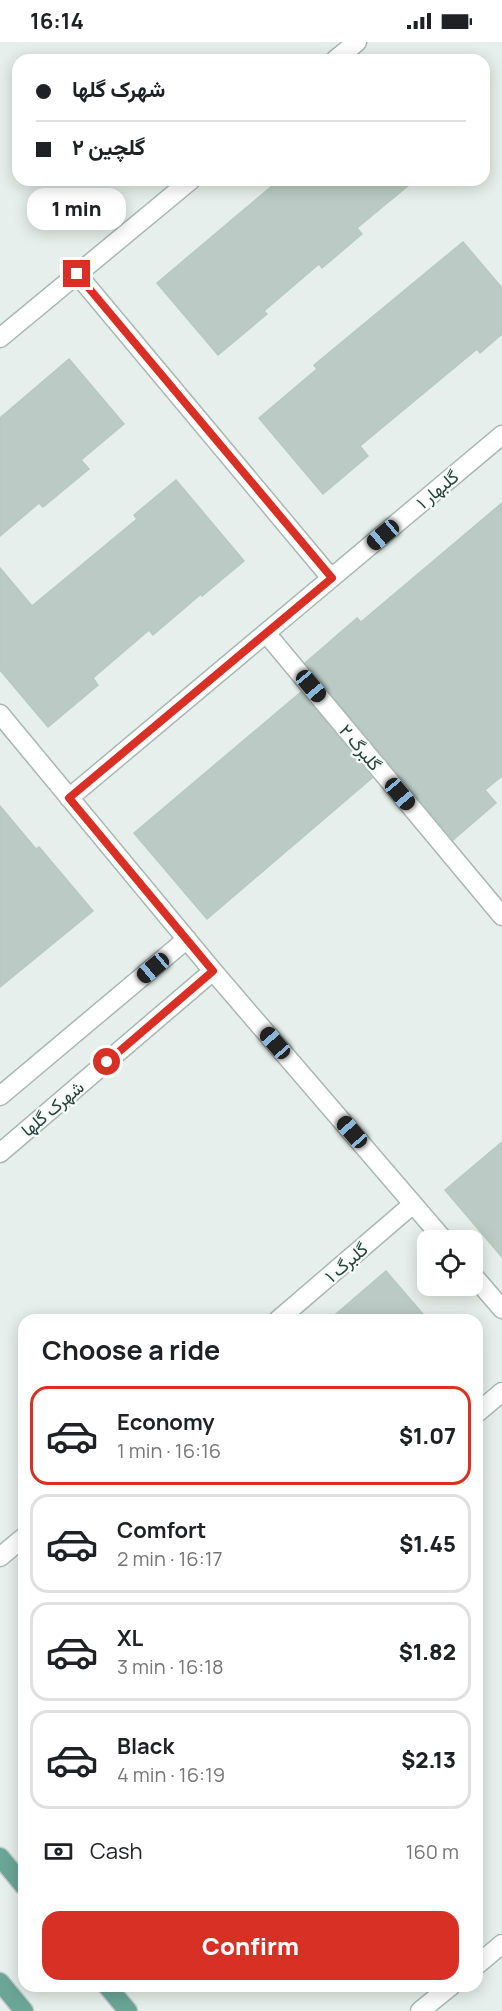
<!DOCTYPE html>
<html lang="en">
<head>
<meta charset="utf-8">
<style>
	:root { --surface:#fff; --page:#f6f6f6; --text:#202124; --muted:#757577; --line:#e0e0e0; --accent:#d93025 }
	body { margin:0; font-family:Manrope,Vazirmatn,sans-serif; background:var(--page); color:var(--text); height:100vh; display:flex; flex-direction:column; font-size:22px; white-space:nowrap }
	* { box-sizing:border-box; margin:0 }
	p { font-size:20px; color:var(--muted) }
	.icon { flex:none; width:33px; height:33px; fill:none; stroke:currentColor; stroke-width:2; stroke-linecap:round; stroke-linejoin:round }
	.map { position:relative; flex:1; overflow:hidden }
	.side { position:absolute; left:18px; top:1272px; width:465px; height:678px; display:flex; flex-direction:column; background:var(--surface); border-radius:18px; box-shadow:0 3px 15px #0003 }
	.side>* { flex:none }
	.banner { position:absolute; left:12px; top:12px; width:478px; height:132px; border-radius:18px; box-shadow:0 3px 15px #0003; display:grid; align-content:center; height:132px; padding:0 24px; background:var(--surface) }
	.fabs { position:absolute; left:417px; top:1188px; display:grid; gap:12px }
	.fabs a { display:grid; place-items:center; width:66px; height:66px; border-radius:12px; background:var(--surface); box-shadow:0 3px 15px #0003; font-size:30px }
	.end { position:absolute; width:27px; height:27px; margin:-14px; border:8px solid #d93025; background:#fff; box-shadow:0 0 0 3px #fff }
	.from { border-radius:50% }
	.bubble { position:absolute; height:42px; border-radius:18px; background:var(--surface); box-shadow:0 3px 15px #0003; font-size:20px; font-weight:800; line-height:42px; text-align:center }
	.car { position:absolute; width:18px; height:36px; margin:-18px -9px; border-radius:8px; box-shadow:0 0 4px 2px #0007; background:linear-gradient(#222 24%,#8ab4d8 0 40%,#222 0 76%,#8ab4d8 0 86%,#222 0) }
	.banner b { display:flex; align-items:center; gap:21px; height:57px; font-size:22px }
	.banner b+b { border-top:2px solid var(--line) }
	.banner i { width:15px; height:15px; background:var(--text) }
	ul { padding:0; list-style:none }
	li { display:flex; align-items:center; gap:18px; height:99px; margin:0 12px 9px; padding:0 12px; border:3px solid var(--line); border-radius:18px }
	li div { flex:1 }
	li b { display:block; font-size:22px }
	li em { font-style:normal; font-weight:800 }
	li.active { border-color:var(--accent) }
	li>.icon { width:54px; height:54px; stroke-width:1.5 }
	h2 { padding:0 24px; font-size:27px; line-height:72px }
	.pay { display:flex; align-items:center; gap:15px; height:66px; padding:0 24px; font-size:22px }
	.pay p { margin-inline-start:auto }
	.cta { display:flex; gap:12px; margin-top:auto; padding:12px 24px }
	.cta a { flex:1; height:69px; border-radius:18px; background:var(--accent); color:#fff; font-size:24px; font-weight:800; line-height:69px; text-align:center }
	.status { display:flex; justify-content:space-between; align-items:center; height:42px; padding:0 30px; background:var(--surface); direction:ltr }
	.status svg { height:16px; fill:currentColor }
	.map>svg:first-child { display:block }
	.building { fill:#bbcac4; stroke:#b8c9c2; stroke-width:1.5 }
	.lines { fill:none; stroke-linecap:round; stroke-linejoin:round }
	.lane-casing { stroke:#a8b8b2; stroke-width:21 }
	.street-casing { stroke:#a8b8b2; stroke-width:21 }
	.secondary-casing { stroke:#a4bbb3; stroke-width:21 }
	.primary-casing { stroke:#c2cac8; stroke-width:21 }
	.lane { stroke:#fff; stroke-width:18 }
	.street { stroke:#fff; stroke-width:18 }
	.secondary { stroke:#fff; stroke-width:18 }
	.primary { stroke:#6aa596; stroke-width:18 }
	.route { stroke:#d93025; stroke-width:8 }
	.labels { text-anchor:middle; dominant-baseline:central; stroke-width:4.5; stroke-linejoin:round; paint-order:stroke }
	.street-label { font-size:18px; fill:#24423a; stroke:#f7fbf9 }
</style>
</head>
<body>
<div class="status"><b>16:14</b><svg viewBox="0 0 49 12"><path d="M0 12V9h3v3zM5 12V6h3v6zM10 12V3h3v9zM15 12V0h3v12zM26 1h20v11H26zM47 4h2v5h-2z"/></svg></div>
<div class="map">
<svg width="502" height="1969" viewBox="0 0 502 1969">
	<rect width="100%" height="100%" fill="#e6efeb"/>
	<path class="building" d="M 279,138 L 415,138 L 357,186 L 362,192 L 322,226 L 319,222 L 264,269 L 267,272 L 218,313 L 157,241 Z
		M 463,200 L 502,246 L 502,292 L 480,311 L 477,307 L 360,404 L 368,414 L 323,452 L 259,376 L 317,327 L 314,323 Z
		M 69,317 L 124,382 L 81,418 L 89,427 L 43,465 L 39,461 L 0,494 L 0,376 Z
		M 176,438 L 244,519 L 202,554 L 201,552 L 153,593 L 149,588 L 93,636 L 98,643 L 48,685 L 0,628 L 0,526 L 32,564 L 137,477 L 134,473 Z
		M 502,461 L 502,734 L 485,748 L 496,761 L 453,798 L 305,621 L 357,576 L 361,580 Z
		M 301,650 L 372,736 L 207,877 L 134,791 Z
		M 0,764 L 36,807 L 39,805 L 93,869 L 0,945 Z
		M 502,1100 L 502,1215 L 445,1148 Z
		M 386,1229 L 428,1278 L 329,1278 Z"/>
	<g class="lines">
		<defs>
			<path id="lane" d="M 77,232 L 331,536
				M 266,591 L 502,874"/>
			<path id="street" d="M 335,18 L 357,0
				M 0,296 L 191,138
				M 0,672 L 213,929 L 444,1198
				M 69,756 L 502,393
				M 0,1054 L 187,897
				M 0,1111 L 213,929
				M 472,1232 L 502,1267
				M 278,1278 L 413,1162
				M 477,1371 L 502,1350
				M 0,1515 L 24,1495"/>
			<path id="secondary" d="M 477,1923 L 502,1902
				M 420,1969 L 451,1944"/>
			<path id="primary" d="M 0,1815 L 24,1844
				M 0,1940 L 24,1969
				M 107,1944 L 128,1969"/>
		</defs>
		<use href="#lane" class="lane-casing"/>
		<use href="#street" class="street-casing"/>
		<use href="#secondary" class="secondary-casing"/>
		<use href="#primary" class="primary-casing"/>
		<use href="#lane" class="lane"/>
		<use href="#street" class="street"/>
		<use href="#secondary" class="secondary"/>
		<use href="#primary" class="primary"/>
	</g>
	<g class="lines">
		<path class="route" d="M 77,232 L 332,536 L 69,756 L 213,929 L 107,1020"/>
	</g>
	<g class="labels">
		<g class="street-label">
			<text transform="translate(437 447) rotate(-40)">گلبهار ۱</text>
			<text transform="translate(361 705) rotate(50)">گلبرگ ۲</text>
			<text transform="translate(52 1066) rotate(-40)">شهرک گلها</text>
			<text transform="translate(346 1220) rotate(-41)">گلبرگ ۱</text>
		</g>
	</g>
</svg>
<div class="fabs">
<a><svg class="icon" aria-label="locate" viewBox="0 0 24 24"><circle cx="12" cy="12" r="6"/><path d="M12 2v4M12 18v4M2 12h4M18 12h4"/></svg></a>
</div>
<i class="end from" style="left:107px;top:1020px"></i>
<i class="end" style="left:77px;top:232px"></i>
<div class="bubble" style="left:27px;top:146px;width:99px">1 min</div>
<i class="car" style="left:383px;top:493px;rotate:230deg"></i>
<i class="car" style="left:311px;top:644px;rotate:140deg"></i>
<i class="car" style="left:400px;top:752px;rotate:140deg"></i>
<i class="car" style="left:153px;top:926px;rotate:230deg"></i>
<i class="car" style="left:275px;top:1001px;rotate:319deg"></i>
<i class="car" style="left:352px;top:1090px;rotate:319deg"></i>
<div class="banner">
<b><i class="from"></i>شهرک گلها</b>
<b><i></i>گلچین ۲</b>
</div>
<section class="side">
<h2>Choose a ride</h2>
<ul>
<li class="active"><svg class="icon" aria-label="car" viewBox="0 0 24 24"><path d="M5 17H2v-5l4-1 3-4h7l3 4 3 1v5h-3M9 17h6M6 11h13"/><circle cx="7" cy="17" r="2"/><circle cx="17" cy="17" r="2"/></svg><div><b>Economy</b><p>1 min · 16:16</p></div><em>$1.07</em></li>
<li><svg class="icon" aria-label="car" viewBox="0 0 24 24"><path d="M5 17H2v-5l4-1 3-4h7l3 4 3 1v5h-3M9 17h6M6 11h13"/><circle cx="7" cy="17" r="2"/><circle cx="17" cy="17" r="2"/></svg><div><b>Comfort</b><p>2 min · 16:17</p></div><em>$1.45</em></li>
<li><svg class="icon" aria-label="car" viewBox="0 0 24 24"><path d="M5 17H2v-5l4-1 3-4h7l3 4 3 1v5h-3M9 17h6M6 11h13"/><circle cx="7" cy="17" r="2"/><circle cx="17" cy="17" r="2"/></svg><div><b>XL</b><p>3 min · 16:18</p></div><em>$1.82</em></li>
<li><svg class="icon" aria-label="car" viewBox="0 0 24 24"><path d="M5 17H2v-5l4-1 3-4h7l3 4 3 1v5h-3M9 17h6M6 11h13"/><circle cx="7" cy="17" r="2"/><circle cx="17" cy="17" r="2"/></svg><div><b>Black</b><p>4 min · 16:19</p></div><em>$2.13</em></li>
</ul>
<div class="pay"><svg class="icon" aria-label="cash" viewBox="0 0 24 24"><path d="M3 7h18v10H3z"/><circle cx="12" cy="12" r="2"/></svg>Cash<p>160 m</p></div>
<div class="cta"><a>Confirm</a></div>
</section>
</div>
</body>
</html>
